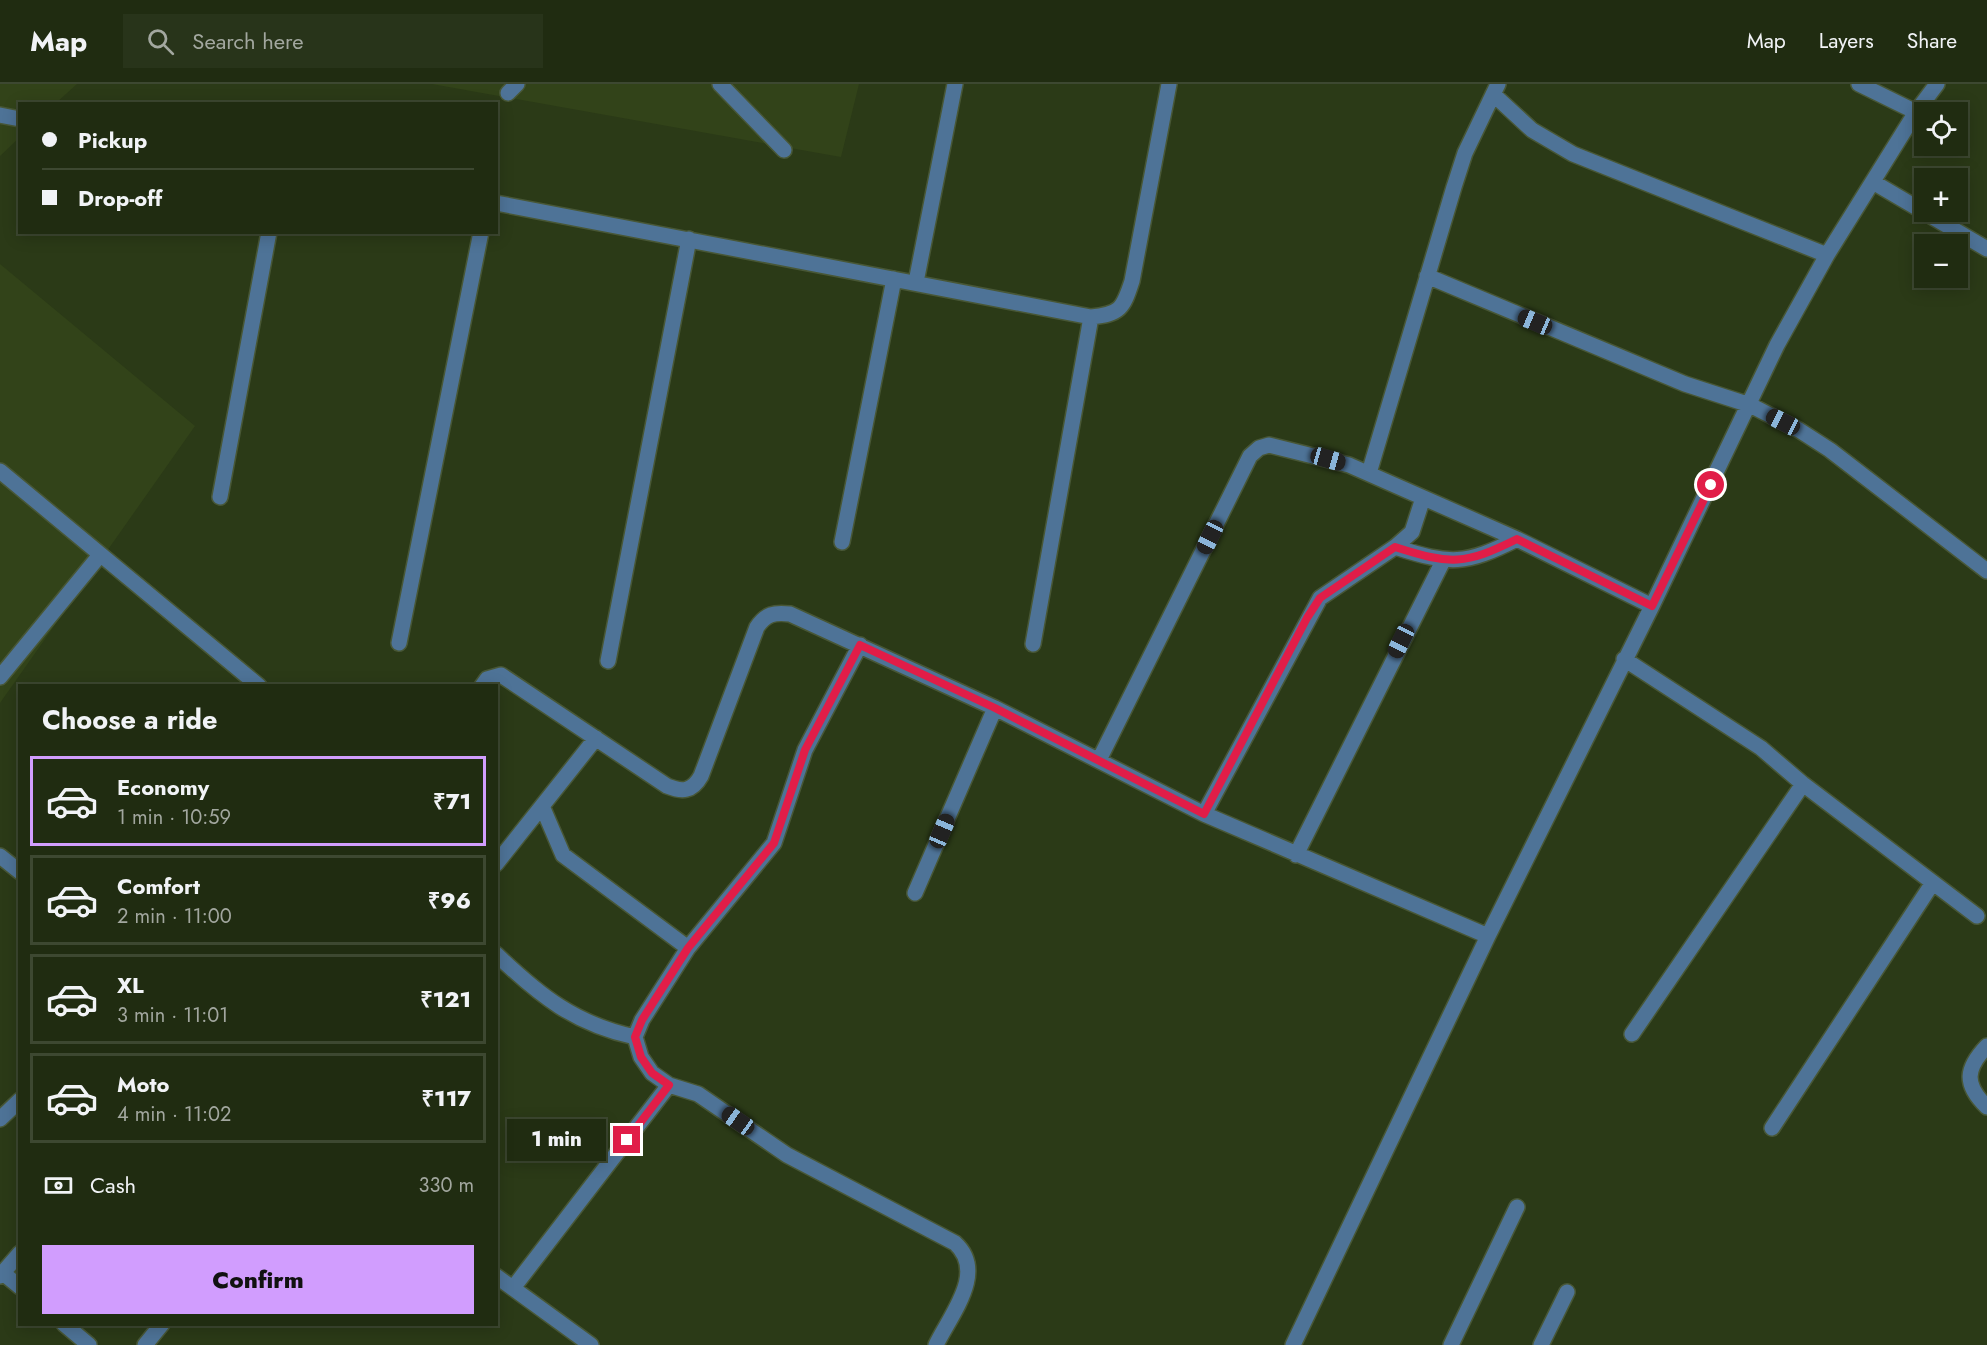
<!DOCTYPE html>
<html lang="en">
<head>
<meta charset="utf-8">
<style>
	:root { --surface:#202c11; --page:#28341a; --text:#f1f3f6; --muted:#a2a79f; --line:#3d4831; --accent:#d19dfe }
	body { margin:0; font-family:Jost,sans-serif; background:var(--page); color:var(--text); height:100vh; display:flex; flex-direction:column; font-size:22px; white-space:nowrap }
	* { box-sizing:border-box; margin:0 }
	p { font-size:20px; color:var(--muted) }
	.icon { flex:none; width:33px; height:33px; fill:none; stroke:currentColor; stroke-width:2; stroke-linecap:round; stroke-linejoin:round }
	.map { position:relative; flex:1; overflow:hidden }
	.sheet { position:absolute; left:18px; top:600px; width:480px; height:642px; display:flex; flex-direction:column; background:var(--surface); border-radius:0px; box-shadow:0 3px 15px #0003,0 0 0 2px var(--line) }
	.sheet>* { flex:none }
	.guide { position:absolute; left:18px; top:18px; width:480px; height:132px; border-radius:0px; box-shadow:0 3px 15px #0003,0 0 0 2px var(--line); display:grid; align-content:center; height:132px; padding:0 24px; background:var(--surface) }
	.tools { position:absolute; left:1914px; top:18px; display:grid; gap:12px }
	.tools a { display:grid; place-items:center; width:54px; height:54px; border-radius:0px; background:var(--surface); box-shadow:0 3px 15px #0003,0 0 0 2px var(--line); font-size:30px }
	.end { position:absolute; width:27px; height:27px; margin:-14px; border:8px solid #e11d48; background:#fff; box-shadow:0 0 0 3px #fff }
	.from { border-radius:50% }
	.bubble { position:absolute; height:42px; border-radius:0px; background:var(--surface); box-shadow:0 3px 15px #0003,0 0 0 2px var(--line); font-size:20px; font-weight:800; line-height:42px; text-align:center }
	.car { position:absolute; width:18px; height:36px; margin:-18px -9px; border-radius:8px; box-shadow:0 0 4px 2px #0007; background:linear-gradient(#222 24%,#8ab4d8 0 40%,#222 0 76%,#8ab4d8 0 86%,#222 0) }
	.guide b { display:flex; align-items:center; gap:21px; height:57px; font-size:22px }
	.guide b+b { border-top:2px solid var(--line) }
	.guide i { width:15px; height:15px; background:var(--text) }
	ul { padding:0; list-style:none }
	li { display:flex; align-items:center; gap:18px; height:90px; margin:0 12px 9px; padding:0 12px; border:3px solid var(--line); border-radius:0px }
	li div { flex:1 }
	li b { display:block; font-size:22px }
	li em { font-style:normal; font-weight:800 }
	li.on { border-color:var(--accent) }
	li>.icon { width:54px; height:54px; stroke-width:1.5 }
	h2 { padding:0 24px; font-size:27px; line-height:72px }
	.pay { display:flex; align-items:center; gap:15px; height:66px; padding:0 24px; font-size:22px }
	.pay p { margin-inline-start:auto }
	.button { display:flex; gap:12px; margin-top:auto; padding:12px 24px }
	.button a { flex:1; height:69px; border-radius:0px; background:var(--accent); color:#111; font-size:24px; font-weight:800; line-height:69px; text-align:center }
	header { display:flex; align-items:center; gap:36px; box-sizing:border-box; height:84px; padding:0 30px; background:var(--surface); border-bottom:2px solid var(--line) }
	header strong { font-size:28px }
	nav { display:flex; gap:33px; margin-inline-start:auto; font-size:21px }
	.search { width:420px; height:54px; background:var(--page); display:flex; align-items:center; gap:15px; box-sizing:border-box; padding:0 21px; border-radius:0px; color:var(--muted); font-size:22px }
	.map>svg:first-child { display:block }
	.built { fill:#324319 }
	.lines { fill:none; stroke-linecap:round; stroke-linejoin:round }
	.lane-casing { stroke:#485736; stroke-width:18 }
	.street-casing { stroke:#485736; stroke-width:18 }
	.lane { stroke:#4e7397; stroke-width:15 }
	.street { stroke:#4e7397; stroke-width:15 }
	.route { stroke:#e11d48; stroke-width:8 }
</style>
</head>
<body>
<header>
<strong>Map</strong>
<div class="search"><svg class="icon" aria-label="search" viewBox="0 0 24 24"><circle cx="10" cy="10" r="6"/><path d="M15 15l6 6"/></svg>Search here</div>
<nav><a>Map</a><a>Layers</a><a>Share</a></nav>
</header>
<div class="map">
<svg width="1987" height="1261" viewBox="0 0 1987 1261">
	<rect width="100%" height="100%" fill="#2b3a17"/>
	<path class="built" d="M 0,0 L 77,0 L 56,19 L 20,20 L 19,54 L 0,72 Z
		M 432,0 L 859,0 L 841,73 Z
		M 0,180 L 195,342 L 0,619 Z"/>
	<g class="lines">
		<defs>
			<path id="lane" d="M 720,0 L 784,66
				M 508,9 L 517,0
				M 0,31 L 20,35
				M 496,119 L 1091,233 C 1120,230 1123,225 1132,197 L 1169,0
				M 916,198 L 955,0
				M 0,387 L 259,602
				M 220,413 L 269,148
				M 842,458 L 894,195
				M 399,559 L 481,148
				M 1033,560 L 1091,233
				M 608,577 L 689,155
				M 0,593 L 100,471
				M 0,772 L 20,788"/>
			<path id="street" d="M 1859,0 L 1916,28
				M 1493,10 L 1532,46 L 1573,70 L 1827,171
				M 1873,98 L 1987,165
				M 1427,192 L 1685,300 L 1750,321 L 1799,346 L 1830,366 L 1987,487
				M 1369,389 L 1454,103 L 1465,69 L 1498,0
				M 1395,463 C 1451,481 1465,481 1517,455
				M 860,561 L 805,666 L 774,759 L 688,864 L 642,936 L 635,953 L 641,973 L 652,989 L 669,1001 L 698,1010 L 787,1071 L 955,1159 C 987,1188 951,1230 936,1261
				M 1624,575 L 1761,664 L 1803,700 L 1977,832
				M 482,602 L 487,595 L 501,591 L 667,702 C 682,708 692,708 701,692 L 757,543 C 766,530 774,528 790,530 L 995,624 L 1204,730 L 1488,852
				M 1099,676 L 1250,372 L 1259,364 L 1269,361 L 1349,381 L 1517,455 L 1652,522
				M 542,722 L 563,771 L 688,864
				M 1204,730 L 1320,514 L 1395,463 L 1412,448 L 1423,414
				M 1296,771 L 1443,477
				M 496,780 L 596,654
				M 915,809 L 995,624
				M 496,870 C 540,912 575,940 635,953
				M 1632,950 L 1803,700
				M 1987,962 C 1966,984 1963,1000 1987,1023
				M 0,1035 L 20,1016
				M 1772,1044 L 1932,800
				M 3,1189 L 20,1203
				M 0,1192 L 20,1169
				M 496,1192 L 591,1261
				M 513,1204 L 669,1001
				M 64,1240 L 89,1261
				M 145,1261 L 162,1240
				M 1293,1261 L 1488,852 L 1652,522 L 1777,261 L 1827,171 L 1916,28 L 1937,0
				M 1451,1261 L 1517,1123
				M 1541,1261 L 1567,1208"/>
		</defs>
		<use href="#lane" class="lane-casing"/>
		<use href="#street" class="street-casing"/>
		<use href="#lane" class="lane"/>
		<use href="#street" class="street"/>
	</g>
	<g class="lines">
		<path class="route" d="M 627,1056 L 669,1001 L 652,989 L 641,973 L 635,953 L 642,936 L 688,864 L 774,759 L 805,666 L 860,561 L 995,624 L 1204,730 L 1307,534 L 1320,514 L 1395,463 C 1451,481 1465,481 1517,455 L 1652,522 L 1711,401"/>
	</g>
</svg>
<div class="tools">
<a><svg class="icon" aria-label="locate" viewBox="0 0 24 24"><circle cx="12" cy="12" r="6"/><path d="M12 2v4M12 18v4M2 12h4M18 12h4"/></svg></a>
<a>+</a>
<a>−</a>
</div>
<i class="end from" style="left:1711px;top:401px"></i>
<i class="end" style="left:627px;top:1056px"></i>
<div class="bubble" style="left:507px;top:1035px;width:99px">1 min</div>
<i class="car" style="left:1535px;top:238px;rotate:293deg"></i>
<i class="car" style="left:1783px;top:338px;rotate:297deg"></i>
<i class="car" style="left:1328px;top:375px;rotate:106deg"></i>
<i class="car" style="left:1210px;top:453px;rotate:206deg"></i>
<i class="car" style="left:1401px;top:557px;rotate:206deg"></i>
<i class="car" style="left:942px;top:747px;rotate:23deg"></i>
<i class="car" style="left:738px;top:1037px;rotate:305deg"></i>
<div class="guide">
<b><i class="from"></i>Pickup</b>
<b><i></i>Drop-off</b>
</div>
<section class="sheet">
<h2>Choose a ride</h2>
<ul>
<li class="on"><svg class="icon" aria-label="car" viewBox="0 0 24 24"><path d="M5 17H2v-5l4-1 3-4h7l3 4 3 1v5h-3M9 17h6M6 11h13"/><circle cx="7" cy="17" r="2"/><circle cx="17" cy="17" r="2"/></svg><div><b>Economy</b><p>1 min · 10:59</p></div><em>₹71</em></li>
<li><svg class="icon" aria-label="car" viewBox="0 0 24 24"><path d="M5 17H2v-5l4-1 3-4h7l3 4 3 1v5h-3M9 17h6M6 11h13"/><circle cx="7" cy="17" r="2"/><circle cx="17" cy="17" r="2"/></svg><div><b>Comfort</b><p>2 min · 11:00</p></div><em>₹96</em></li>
<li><svg class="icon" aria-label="car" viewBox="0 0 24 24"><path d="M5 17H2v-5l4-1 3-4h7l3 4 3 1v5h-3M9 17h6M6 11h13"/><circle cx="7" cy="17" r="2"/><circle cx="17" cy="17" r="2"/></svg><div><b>XL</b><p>3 min · 11:01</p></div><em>₹121</em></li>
<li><svg class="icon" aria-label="car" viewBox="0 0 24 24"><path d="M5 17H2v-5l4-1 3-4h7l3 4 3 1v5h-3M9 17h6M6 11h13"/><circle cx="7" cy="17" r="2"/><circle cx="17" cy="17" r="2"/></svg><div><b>Moto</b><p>4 min · 11:02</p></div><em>₹117</em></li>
</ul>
<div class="pay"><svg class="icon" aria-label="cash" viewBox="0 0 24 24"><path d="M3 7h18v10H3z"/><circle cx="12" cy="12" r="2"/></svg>Cash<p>330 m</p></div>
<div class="button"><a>Confirm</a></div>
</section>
</div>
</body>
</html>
